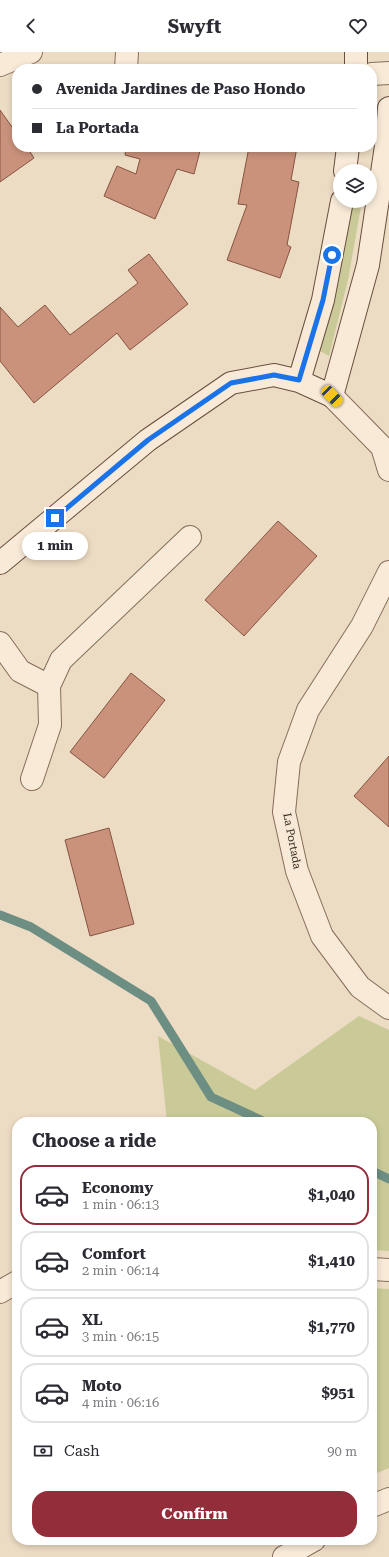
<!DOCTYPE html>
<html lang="en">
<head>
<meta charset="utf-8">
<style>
	:root { --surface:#fff; --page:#f2f2f3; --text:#2b2b33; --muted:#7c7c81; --line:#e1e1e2; --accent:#942d3a }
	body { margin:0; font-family:"Roboto Serif",serif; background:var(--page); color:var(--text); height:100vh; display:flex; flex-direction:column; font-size:15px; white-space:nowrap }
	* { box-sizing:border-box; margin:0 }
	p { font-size:13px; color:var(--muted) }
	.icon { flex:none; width:22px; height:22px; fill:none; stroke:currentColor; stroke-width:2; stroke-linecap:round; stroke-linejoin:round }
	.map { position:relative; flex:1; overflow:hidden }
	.details { position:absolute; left:12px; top:1065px; width:365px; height:428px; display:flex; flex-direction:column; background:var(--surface); border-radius:16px; box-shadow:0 2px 6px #0003 }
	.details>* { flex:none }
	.banner { position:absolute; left:12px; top:12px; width:365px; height:88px; border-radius:16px; box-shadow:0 2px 6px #0003; display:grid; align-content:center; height:88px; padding:0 20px; background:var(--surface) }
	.controls { position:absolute; left:333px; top:112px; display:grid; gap:8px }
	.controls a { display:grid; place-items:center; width:44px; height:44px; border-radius:50%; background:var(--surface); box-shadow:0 2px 6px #0003; font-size:20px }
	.end { position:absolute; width:18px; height:18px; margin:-9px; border:5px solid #1a73e8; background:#fff; box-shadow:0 0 0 2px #fff }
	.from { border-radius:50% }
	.bubble { position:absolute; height:28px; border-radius:14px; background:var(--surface); box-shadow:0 2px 6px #0003; font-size:13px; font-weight:700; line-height:28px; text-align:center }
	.car { position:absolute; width:12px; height:24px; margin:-12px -6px; border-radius:5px; box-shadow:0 0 3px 1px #0007; background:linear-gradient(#f5c518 24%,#345 0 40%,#f5c518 0 76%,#345 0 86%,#f5c518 0) }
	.banner b { display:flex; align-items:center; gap:14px; height:38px; font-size:15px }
	.banner b+b { border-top:1px solid var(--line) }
	.banner i { width:10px; height:10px; background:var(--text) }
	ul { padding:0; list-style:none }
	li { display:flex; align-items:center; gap:12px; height:60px; margin:0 8px 6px; padding:0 12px; border:2px solid var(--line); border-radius:16px }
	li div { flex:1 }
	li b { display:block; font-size:15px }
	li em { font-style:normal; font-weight:700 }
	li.active { border-color:var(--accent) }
	li>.icon { width:36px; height:36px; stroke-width:1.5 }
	h2 { padding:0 20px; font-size:18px; line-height:48px }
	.pay { display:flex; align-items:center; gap:10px; height:44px; padding:0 20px; font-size:15px }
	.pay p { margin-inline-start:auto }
	.primary-button { display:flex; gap:8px; margin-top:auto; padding:8px 20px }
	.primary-button a { flex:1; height:46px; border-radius:16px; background:var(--accent); color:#fff; font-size:16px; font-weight:700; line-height:46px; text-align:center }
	header { display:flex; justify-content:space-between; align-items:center; height:52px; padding:0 20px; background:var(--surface); font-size:18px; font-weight:700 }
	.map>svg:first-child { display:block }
	.green { fill:#caca98 }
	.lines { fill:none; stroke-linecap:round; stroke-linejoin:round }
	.stream { stroke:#6d8e82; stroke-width:9 }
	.building { fill:#ca927b; stroke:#855442 }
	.street-casing { stroke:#876d5b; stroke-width:24 }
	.secondary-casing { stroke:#694e3e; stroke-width:24 }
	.street { stroke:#f8ead7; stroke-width:22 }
	.secondary { stroke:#f8ead7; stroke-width:22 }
	.route { stroke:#1a73e8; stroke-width:5 }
	.labels { text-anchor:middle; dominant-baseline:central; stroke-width:3; stroke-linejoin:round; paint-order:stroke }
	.street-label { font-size:11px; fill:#37281f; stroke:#f4e7d4 }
</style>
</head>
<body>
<header><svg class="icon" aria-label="back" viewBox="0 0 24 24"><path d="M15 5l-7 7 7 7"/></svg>Swyft<svg class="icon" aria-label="heart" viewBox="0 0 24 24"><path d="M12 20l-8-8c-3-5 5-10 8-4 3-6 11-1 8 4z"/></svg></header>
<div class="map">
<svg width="389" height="1505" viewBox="0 0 389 1505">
	<rect width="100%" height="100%" fill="#eddcc4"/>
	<path class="green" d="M 352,149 L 362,149 L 348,228 L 329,304 L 318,298 Z
		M 359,964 L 389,978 L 389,1199 L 372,1198 L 372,1070 L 167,1070 L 158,984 L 255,1038 Z
		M 372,1236 L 389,1237 L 389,1416 L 372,1423 Z"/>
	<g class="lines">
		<path class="stream" d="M 0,863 L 31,875 L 151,949 L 211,1045 L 265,1070
			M 372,1119 L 389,1127"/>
	</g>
	<path class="building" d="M 0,58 L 17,82 L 17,95 L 27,95 L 34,106 L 0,130 Z
		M 126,95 L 201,95 L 194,122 L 177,117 L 155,167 L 104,144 L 117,114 L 136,122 L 140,107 L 125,103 Z
		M 249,95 L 297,95 L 291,128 L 299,130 L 287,193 L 291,195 L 280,226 L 227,208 L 247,153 L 238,152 Z
		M 149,202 L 188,252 L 130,298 L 117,281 L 34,351 L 0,309 L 0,255 L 18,275 L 45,253 L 70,283 L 138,231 L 128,218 Z
		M 278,469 L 317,504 L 244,584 L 205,548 Z
		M 131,621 L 165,648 L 104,726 L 70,700 Z
		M 389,704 L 389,775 L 354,744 Z
		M 109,776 L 134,872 L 90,884 L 65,788 Z"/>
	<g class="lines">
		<defs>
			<path id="street" d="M 0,13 L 31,0
				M 126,17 L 127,0
				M 372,22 L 389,21
				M 332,344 L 382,395 L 389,418
				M 389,520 L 362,574 L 308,658 L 289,710 L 284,760 L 297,819 L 322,884 L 360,935 L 389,956
				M 0,591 L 20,619 L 49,634
				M 32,727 L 50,673 L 49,634 L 61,608 L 190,485
				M 372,1217 L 389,1218
				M 0,1240 L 17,1230
				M 372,1454 L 389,1447
				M 284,1505 L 314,1488"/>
			<path id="secondary" d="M 356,17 L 356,0
				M 345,119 L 348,95
				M 299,329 L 323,248 L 342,149
				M 0,511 L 148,388 L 231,331 L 274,323 L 299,329 L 332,344 L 368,213 L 386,94 L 389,56"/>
		</defs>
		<use href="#street" class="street-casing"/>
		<use href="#secondary" class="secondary-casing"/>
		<use href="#street" class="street"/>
		<use href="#secondary" class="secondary"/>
	</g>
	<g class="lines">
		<path class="route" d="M 55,466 L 148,388 L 231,331 L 274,323 L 299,328 L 323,248 L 332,203"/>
	</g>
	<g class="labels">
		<g class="street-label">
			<text transform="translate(292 789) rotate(79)">La Portada</text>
		</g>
	</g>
</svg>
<div class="controls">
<a><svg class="icon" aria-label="layers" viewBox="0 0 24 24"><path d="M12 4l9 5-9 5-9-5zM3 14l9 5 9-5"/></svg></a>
</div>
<i class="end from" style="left:332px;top:203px"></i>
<i class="end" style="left:55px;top:466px"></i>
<div class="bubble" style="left:22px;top:480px;width:66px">1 min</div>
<i class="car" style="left:332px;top:344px;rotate:136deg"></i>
<div class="banner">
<b><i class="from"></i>Avenida Jardines de Paso Hondo</b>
<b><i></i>La Portada</b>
</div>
<section class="details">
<h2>Choose a ride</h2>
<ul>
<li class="active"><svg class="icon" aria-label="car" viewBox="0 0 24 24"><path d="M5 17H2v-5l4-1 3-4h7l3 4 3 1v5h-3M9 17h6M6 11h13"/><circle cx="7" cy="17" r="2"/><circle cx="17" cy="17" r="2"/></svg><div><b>Economy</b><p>1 min · 06:13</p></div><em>$1,040</em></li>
<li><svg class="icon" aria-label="car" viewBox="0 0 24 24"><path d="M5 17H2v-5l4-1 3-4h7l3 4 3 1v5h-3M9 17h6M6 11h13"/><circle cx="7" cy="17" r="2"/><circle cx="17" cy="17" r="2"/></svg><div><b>Comfort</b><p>2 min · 06:14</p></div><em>$1,410</em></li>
<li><svg class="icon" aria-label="car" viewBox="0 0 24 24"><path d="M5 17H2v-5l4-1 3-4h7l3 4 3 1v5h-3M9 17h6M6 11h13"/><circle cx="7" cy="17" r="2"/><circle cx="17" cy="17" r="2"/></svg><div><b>XL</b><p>3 min · 06:15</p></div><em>$1,770</em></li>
<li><svg class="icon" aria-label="car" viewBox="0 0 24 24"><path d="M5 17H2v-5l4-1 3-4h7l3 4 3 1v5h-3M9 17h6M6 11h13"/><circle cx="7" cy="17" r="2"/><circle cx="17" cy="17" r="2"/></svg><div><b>Moto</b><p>4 min · 06:16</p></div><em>$951</em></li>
</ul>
<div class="pay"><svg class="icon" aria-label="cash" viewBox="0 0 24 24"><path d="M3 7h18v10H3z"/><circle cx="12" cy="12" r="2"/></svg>Cash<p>90 m</p></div>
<div class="primary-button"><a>Confirm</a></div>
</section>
</div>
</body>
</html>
